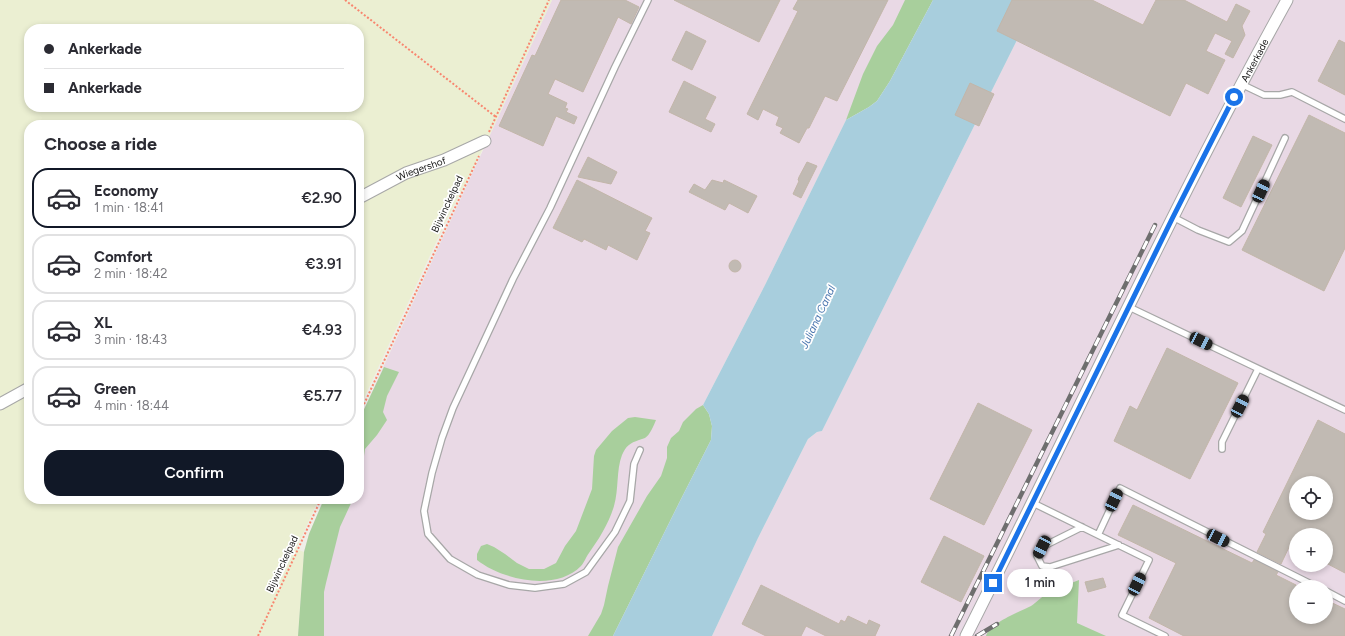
<!DOCTYPE html>
<html lang="en">
<head>
<meta charset="utf-8">
<style>
	:root { --surface:#fff; --page:#f7f7f7; --text:#2b2b33; --muted:#7c7c81; --line:#e1e1e2; --accent:#111827 }
	body { margin:0; font-family:Figtree,sans-serif; background:var(--page); color:var(--text); height:100vh; display:flex; flex-direction:column; font-size:15px; white-space:nowrap }
	* { box-sizing:border-box; margin:0 }
	p { font-size:13px; color:var(--muted) }
	.icon { flex:none; width:22px; height:22px; fill:none; stroke:currentColor; stroke-width:2; stroke-linecap:round; stroke-linejoin:round }
	.map { position:relative; flex:1; overflow:hidden }
	.details { position:absolute; left:24px; top:120px; width:340px; height:384px; display:flex; flex-direction:column; background:var(--surface); border-radius:16px; box-shadow:0 2px 6px #0003 }
	.details>* { flex:none }
	.guide { position:absolute; left:24px; top:24px; width:340px; height:88px; border-radius:16px; box-shadow:0 2px 6px #0003; display:grid; align-content:center; height:88px; padding:0 20px; background:var(--surface) }
	.buttons { position:absolute; left:1289px; top:476px; display:grid; gap:8px }
	.buttons a { display:grid; place-items:center; width:44px; height:44px; border-radius:50%; background:var(--surface); box-shadow:0 2px 6px #0003; font-size:20px }
	.end { position:absolute; width:18px; height:18px; margin:-9px; border:5px solid #1a73e8; background:#fff; box-shadow:0 0 0 2px #fff }
	.from { border-radius:50% }
	.bubble { position:absolute; height:28px; border-radius:14px; background:var(--surface); box-shadow:0 2px 6px #0003; font-size:13px; font-weight:600; line-height:28px; text-align:center }
	.car { position:absolute; width:12px; height:24px; margin:-12px -6px; border-radius:5px; box-shadow:0 0 3px 1px #0007; background:linear-gradient(#222 24%,#8ab4d8 0 40%,#222 0 76%,#8ab4d8 0 86%,#222 0) }
	.guide b { display:flex; align-items:center; gap:14px; height:38px; font-size:15px }
	.guide b+b { border-top:1px solid var(--line) }
	.guide i { width:10px; height:10px; background:var(--text) }
	ul { padding:0; list-style:none }
	li { display:flex; align-items:center; gap:12px; height:60px; margin:0 8px 6px; padding:0 12px; border:2px solid var(--line); border-radius:16px }
	li div { flex:1 }
	li b { display:block; font-size:15px }
	li em { font-style:normal; font-weight:600 }
	li.on { border-color:var(--accent) }
	li>.icon { width:36px; height:36px; stroke-width:1.5 }
	h2 { padding:0 20px; font-size:18px; line-height:48px }
	.action { display:flex; gap:8px; margin-top:auto; padding:8px 20px }
	.action a { flex:1; height:46px; border-radius:16px; background:var(--accent); color:#fff; font-size:16px; font-weight:600; line-height:46px; text-align:center }
	.map>svg:first-child { display:block }
	.industrial { fill:#e9d9e5; fill-rule:evenodd }
	.farmland { fill:#ebefd2; fill-rule:evenodd }
	.forest { fill:#a8cf9c }
	.water { fill:#a8cedd }
	.building { fill:#c1bab3; stroke:#c2b6a9; fill-rule:evenodd }
	.lines { fill:none; stroke-linecap:round; stroke-linejoin:round }
	.service-casing { stroke:#a7a7a7; stroke-width:8 }
	.minor-casing { stroke:#a7a7a7; stroke-width:13 }
	.path { stroke:#f8866f; stroke-width:2; stroke-dasharray:2 2; stroke-linecap:butt }
	.service { stroke:#fff; stroke-width:5.5 }
	.minor { stroke:#fff; stroke-width:11 }
	.rail-casing { stroke:#6e6e6e; stroke-width:4.5 }
	.rail { stroke:#fff; stroke-width:3; stroke-dasharray:9; stroke-linecap:butt }
	.route { stroke:#1a73e8; stroke-width:5 }
	.labels { text-anchor:middle; dominant-baseline:central; stroke-width:3.5; stroke-linejoin:round; paint-order:stroke }
	.street-label { font-size:10px; fill:#202020; stroke:#fff }
	.water-label { font-size:11px; font-style:italic; fill:#4c78b0; stroke:#fff }
</style>
</head>
<body>
<div class="map">
<svg width="1345" height="636" viewBox="0 0 1345 636">
	<rect width="100%" height="100%" fill="#f0eee7"/>
	<path class="industrial" d="M 552,0 L 933,0 L 846,120 L 765,285 L 703,405 L 613,636 L 298,636 L 304,552 L 309,534 L 324,499 L 359,499 L 359,420 Z
		M 1037,0 L 1345,0 L 1345,636 L 712,636 L 758,538 L 808,439 L 817,432 L 822,431 ZM 1296,483 L 1326,483 L 1326,513 L 1296,513 ZM 1296,535 L 1326,535 L 1326,565 L 1296,565 ZM 1296,587 L 1326,587 L 1326,617 L 1296,617 Z"/>
	<path class="farmland" d="M 0,0 L 552,0 L 487,141 L 445,223 L 359,409 L 359,125 L 29,125 L 29,499 L 319,499 L 296,549 L 304,552 L 298,636 L 0,636 ZM 29,29 L 359,29 L 359,107 L 29,107 Z"/>
	<path class="forest" d="M 905,0 L 933,0 L 890,81 L 877,101 L 869,107 L 846,120 L 863,74 L 877,46 L 893,25 Z
		M 384,367 L 399,372 L 387,396 L 383,412 L 387,420 L 377,435 L 365,449 L 361,477 L 359,484 L 359,420 Z
		M 703,405 L 709,414 L 712,426 L 711,440 L 679,503 L 613,636 L 588,636 L 601,614 L 604,605 L 608,586 L 618,547 L 647,496 L 661,476 L 667,458 L 667,447 L 671,438 L 679,431 L 683,422 L 696,409 Z
		M 635,417 L 656,420 C 654,425 650,435 645,438 C 643,439 641,439 639,440 C 630,443 626,446 622,455 C 616,471 619,489 614,506 C 609,523 599,539 589,553 C 586,557 584,563 581,566 C 556,592 502,580 477,560 L 477,554 L 481,546 L 487,544 L 494,547 L 505,554 L 517,563 L 529,569 L 544,569 L 556,563 L 565,546 L 576,531 L 592,489 L 594,456 L 596,450 L 612,431 L 628,418 Z
		M 324,499 L 353,499 L 340,527 L 326,583 L 324,592 L 324,636 L 298,636 L 304,552 L 309,534 Z
		M 1079,580 L 1077,623 L 1106,636 L 986,636 C 990,623 1019,612 1031,606 C 1037,602 1042,596 1048,593 C 1058,588 1069,584 1079,580 Z"/>
	<path class="water" d="M 933,0 L 1037,0 L 822,431 L 817,432 L 808,439 L 758,538 L 712,636 L 613,636 L 679,503 L 711,440 L 712,426 L 709,414 L 703,405 L 765,285 L 846,120 L 869,107 L 877,101 L 890,81 Z"/>
	<path class="building" d="M 561,0 L 625,0 L 639,7 L 631,24 L 618,17 L 583,92 L 555,79 L 548,94 L 567,103 L 565,108 L 568,109 L 566,112 L 577,117 L 574,124 L 556,116 L 543,146 L 499,126 L 532,55 L 535,56 Z
		M 674,0 L 780,0 L 759,42 Z
		M 798,0 L 888,0 L 837,101 L 825,96 L 809,128 L 807,128 L 799,143 L 780,133 L 783,128 L 776,125 L 779,117 L 763,109 L 758,120 L 747,114 L 798,11 L 793,9 Z
		M 1012,0 L 1092,0 L 1143,25 L 1156,0 L 1184,0 L 1227,22 L 1236,4 L 1250,11 L 1242,26 L 1245,35 L 1233,58 L 1225,54 L 1232,41 L 1215,33 L 1206,51 L 1225,60 L 1208,94 L 1186,83 L 1170,116 L 997,31 Z
		M 686,31 L 706,41 L 692,70 L 672,60 Z
		M 1339,40 L 1345,43 L 1345,95 L 1318,81 Z
		M 684,81 L 716,97 L 705,119 L 715,124 L 711,132 L 669,112 Z
		M 970,83 L 994,94 L 979,126 L 955,115 Z
		M 1309,115 L 1345,133 L 1345,248 L 1324,291 L 1242,250 Z
		M 1253,136 L 1272,145 L 1241,207 L 1223,198 Z
		M 588,157 L 617,172 L 611,184 L 578,177 Z
		M 807,162 L 817,166 L 801,198 L 793,194 L 799,181 L 798,180 L 799,177 Z
		M 577,180 L 652,218 L 645,231 L 650,233 L 637,260 L 608,245 L 606,250 L 584,239 L 582,242 L 553,228 Z
		M 712,180 L 723,183 L 724,180 L 757,196 L 748,213 L 729,203 L 725,210 L 689,192 L 694,184 L 705,190 Z
		M729 266a6 6 0 1 1 12 0a6 6 0 1 1-12 0Z
		M 1167,348 L 1238,383 L 1190,479 L 1114,441 L 1130,406 L 1137,410 Z
		M 978,403 L 1032,430 L 984,525 L 930,499 Z
		M 1318,420 L 1345,434 L 1345,573 L 1326,563 L 1326,535 L 1296,535 L 1296,548 L 1290,545 L 1281,564 L 1257,552 L 1266,534 L 1263,532 ZM 1296,483 L 1326,483 L 1326,513 L 1296,513 Z
		M 1133,505 L 1252,563 L 1254,560 L 1278,572 L 1276,575 L 1296,585 L 1296,617 L 1326,617 L 1326,600 L 1345,609 L 1345,636 L 1184,636 L 1149,618 L 1176,563 L 1118,535 Z
		M 944,536 L 984,556 L 961,602 L 921,582 Z
		M 1103,578 L 1106,587 L 1088,592 L 1085,582 Z
		M 761,585 L 839,624 L 841,620 L 845,622 L 848,616 L 867,625 L 869,620 L 880,625 L 875,636 L 826,636 L 806,626 L 801,636 L 766,636 L 742,624 Z"/>
	<g class="lines">
		<defs>
			<path id="service" d="M 1241,84 L 1264,95 L 1280,95 L 1292,92 L 1345,119
				M 1173,217 L 1198,230 L 1229,242 L 1242,231 L 1285,138
				M 1129,307 L 1345,410
				M 1222,449 L 1222,442 L 1258,369
				M 640,450 L 634,464 L 630,501 L 615,532 L 586,572 L 564,584 L 535,588 L 509,585 L 478,575 L 450,559 L 428,534 L 424,511 L 432,473 L 442,438 L 453,408 L 513,279 L 550,208 L 615,67 L 648,0
				M 1033,503 L 1149,560 L 1122,615 L 1165,636
				M 1082,527 L 1042,547 L 1037,556 L 1042,566 L 1050,567 L 1119,545
				M 1098,535 L 1120,488 L 1317,587
				M 1326,591 L 1345,601"/>
			<g id="minor">
				<path id="s1" d="M 359,198 L 406,173 L 444,160 L 485,141"/>
				<path d="M 0,404 L 29,388"/>
				<path id="s2" d="M 966,636 C 1073,424 1172,208 1287,0"/>
			</g>
		</defs>
		<use href="#service" class="service-casing"/>
		<use href="#minor" class="minor-casing"/>
		<path class="path" d="M 345,0 L 496,117
			M 489,132 L 549,0
			M 359,415 L 479,156
			M 258,636 L 321,499"/>
		<use href="#service" class="service"/>
		<use href="#minor" class="minor"/>
		<defs>
			<path id="rail" d="M 951,636 L 1155,225
				M 977,636 L 997,624"/>
		</defs>
		<use href="#rail" class="rail-casing"/>
		<use href="#rail" class="rail"/>
	</g>
	<g class="lines">
		<path class="route" d="M 993,583 L 1173,217 L 1234,97"/>
	</g>
	<g class="labels">
		<g class="street-label">
			<text stroke="none"><textPath href="#s2" startOffset="644">Ankerkade</textPath></text>
			<text stroke="none"><textPath href="#s1" startOffset="69">Wiegershof</textPath></text>
			<text transform="translate(447 204) rotate(-65)">Bijwinckelpad</text>
			<text transform="translate(282 564) rotate(-65)">Bijwinckelpad</text>
		</g>
		<g class="water-label">
			<text transform="translate(818 317) rotate(-65)">Juliana Canal</text>
		</g>
	</g>
</svg>
<div class="buttons">
<a><svg class="icon" aria-label="locate" viewBox="0 0 24 24"><circle cx="12" cy="12" r="6"/><path d="M12 2v4M12 18v4M2 12h4M18 12h4"/></svg></a>
<a>+</a>
<a>−</a>
</div>
<i class="end from" style="left:1234px;top:97px"></i>
<i class="end" style="left:993px;top:583px"></i>
<div class="bubble" style="left:1007px;top:569px;width:66px">1 min</div>
<i class="car" style="left:1261px;top:191px;rotate:25deg"></i>
<i class="car" style="left:1201px;top:341px;rotate:116deg"></i>
<i class="car" style="left:1240px;top:406px;rotate:27deg"></i>
<i class="car" style="left:1114px;top:500px;rotate:25deg"></i>
<i class="car" style="left:1218px;top:538px;rotate:117deg"></i>
<i class="car" style="left:1042px;top:547px;rotate:207deg"></i>
<i class="car" style="left:1137px;top:584px;rotate:26deg"></i>
<div class="guide">
<b><i class="from"></i>Ankerkade</b>
<b><i></i>Ankerkade</b>
</div>
<section class="details">
<h2>Choose a ride</h2>
<ul>
<li class="on"><svg class="icon" aria-label="car" viewBox="0 0 24 24"><path d="M5 17H2v-5l4-1 3-4h7l3 4 3 1v5h-3M9 17h6M6 11h13"/><circle cx="7" cy="17" r="2"/><circle cx="17" cy="17" r="2"/></svg><div><b>Economy</b><p>1 min · 18:41</p></div><em>€2.90</em></li>
<li><svg class="icon" aria-label="car" viewBox="0 0 24 24"><path d="M5 17H2v-5l4-1 3-4h7l3 4 3 1v5h-3M9 17h6M6 11h13"/><circle cx="7" cy="17" r="2"/><circle cx="17" cy="17" r="2"/></svg><div><b>Comfort</b><p>2 min · 18:42</p></div><em>€3.91</em></li>
<li><svg class="icon" aria-label="car" viewBox="0 0 24 24"><path d="M5 17H2v-5l4-1 3-4h7l3 4 3 1v5h-3M9 17h6M6 11h13"/><circle cx="7" cy="17" r="2"/><circle cx="17" cy="17" r="2"/></svg><div><b>XL</b><p>3 min · 18:43</p></div><em>€4.93</em></li>
<li><svg class="icon" aria-label="car" viewBox="0 0 24 24"><path d="M5 17H2v-5l4-1 3-4h7l3 4 3 1v5h-3M9 17h6M6 11h13"/><circle cx="7" cy="17" r="2"/><circle cx="17" cy="17" r="2"/></svg><div><b>Green</b><p>4 min · 18:44</p></div><em>€5.77</em></li>
</ul>
<div class="action"><a>Confirm</a></div>
</section>
</div>
</body>
</html>
